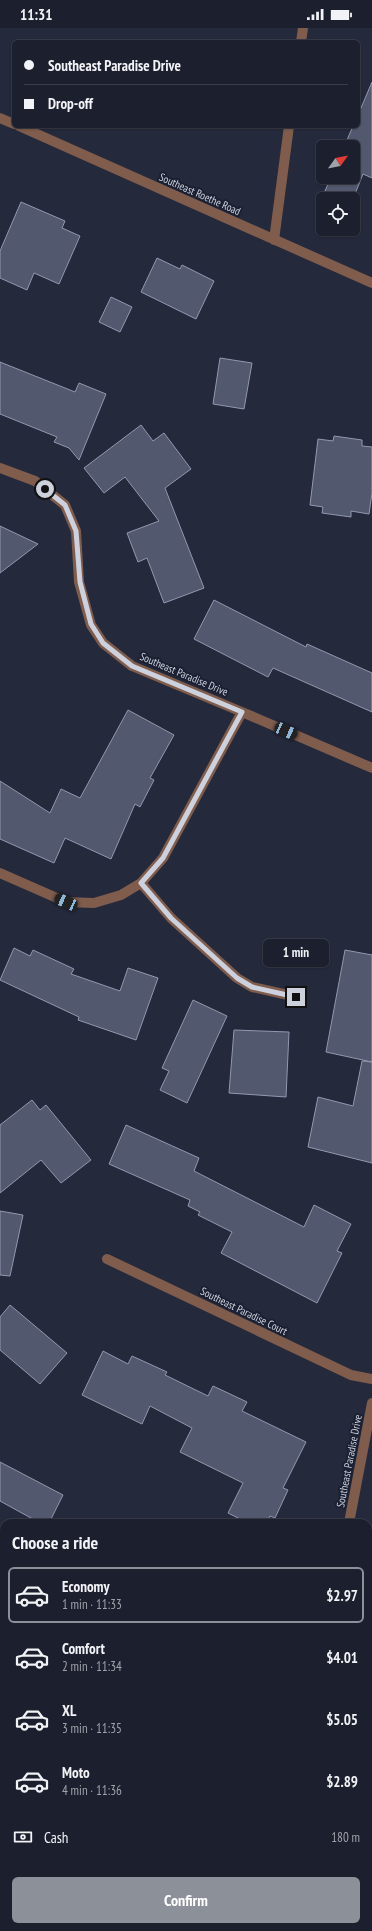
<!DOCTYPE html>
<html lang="en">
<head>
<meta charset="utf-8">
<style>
	:root { --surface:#1c1f2d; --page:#252735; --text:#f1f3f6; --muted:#a0a2aa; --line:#3a3d49; --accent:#8c9099 }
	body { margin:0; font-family:"PT Sans Narrow",sans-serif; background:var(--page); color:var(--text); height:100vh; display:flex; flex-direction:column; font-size:15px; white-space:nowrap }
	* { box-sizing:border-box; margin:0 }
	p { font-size:13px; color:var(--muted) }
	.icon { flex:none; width:22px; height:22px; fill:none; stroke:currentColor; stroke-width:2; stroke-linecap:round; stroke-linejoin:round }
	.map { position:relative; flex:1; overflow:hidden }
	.sheet { position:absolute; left:0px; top:1491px; width:372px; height:412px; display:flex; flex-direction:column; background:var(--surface); border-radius:12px 12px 0 0; box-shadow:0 1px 3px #0004,0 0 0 1px var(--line) }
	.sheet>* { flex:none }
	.top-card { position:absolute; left:12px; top:12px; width:348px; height:88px; border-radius:6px; box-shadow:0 1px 3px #0004,0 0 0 1px var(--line); display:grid; align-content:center; height:88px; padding:0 12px; background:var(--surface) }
	.needle { width:26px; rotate:57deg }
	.tools { position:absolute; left:316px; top:112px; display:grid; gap:8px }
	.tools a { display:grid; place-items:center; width:44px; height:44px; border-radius:6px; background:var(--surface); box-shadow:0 1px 3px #0004,0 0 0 1px var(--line); font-size:20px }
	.end { position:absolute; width:18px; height:18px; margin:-9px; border:5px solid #cdd1dd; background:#111; box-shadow:0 0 0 2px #111 }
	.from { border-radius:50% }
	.bubble { position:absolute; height:28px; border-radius:6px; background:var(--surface); box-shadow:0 1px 3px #0004,0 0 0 1px var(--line); font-size:13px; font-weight:700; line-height:28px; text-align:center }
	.car { position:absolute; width:12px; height:24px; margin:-12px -6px; border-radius:5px; box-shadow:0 0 3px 1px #0007; background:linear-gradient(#222 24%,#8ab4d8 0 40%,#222 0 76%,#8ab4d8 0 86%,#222 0) }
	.top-card b { display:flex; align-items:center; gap:14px; height:38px; font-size:15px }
	.top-card b+b { border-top:1px solid var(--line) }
	.top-card i { width:10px; height:10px; background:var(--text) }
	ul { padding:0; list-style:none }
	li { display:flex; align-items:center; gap:12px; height:56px; margin:0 8px 6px; padding:0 4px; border:2px solid transparent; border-radius:6px }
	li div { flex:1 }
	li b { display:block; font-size:15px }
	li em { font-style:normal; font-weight:700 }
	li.on { border-color:var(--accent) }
	li>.icon { width:36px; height:36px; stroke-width:1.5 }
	h2 { padding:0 12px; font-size:18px; line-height:48px }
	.pay { display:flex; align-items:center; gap:10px; height:44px; padding:0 12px; font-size:15px }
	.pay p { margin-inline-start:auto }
	.primary-button { display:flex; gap:8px; margin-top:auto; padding:8px 12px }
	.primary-button a { flex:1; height:46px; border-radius:6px; background:var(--accent); color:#fff; font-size:16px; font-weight:700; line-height:46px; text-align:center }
	.status { display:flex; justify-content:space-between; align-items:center; height:28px; padding:0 20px; background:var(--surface); direction:ltr }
	.status svg { height:11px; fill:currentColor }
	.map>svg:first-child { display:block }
	.building { fill:#52586d; stroke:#9298b0 }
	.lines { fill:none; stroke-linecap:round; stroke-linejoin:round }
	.minor { stroke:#7f5c4c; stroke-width:10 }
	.route { stroke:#cdd1dd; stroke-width:5 }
	.labels { text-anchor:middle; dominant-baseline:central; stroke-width:4; stroke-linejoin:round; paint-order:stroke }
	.street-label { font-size:11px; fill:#cdd1dd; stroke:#1b2032 }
</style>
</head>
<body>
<div class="status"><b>11:31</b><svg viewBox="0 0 49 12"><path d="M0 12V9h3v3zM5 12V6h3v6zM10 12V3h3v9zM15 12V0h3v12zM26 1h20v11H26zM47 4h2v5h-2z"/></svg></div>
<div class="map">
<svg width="372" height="1903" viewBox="0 0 372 1903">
	<rect width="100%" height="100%" fill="#25293c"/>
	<path class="building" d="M 372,54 L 372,150 L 363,146 L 353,171 L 345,171 L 325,163 L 331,149 L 353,149 L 353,119 L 344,119 L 353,98 L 358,98 L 358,87 Z
		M 21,174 L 65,193 L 62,200 L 80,208 L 59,256 L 34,245 L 27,262 L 0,250 L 0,223 Z
		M 157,230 L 180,241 L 182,237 L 214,253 L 196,291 L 141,264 Z
		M 111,269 L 132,279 L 120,304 L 99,294 Z
		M 220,330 L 252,335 L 244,381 L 213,376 Z
		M 0,334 L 75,364 L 79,355 L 106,366 L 79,432 L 69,420 L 54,414 L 57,409 L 0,386 Z
		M 141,397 L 153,413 L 164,405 L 191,441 L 165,460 L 204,560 L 164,575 L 147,530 L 138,534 L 127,505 L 159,493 L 125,449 L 104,465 L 84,440 Z
		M 334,408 L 362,412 L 362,418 L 372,419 L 372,465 L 369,486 L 351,483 L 351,489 L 322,485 L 323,479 L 310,477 L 318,411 L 333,413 Z
		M 0,498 L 38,516 L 0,545 Z
		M 214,572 L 306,619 L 307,616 L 372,645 L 372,684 L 273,640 L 268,649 L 194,611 Z
		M 128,682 L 174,707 L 150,750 L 154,752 L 140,779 L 135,776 L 111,831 L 65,810 L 54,835 L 0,811 L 0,753 L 50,785 L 61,761 L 80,770 Z
		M 14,920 L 30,928 L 33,922 L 74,941 L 71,946 L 120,963 L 128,940 L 158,950 L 136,1012 L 78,992 L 79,989 L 0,952 Z
		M 345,922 L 372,927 L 372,1034 L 326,1024 Z
		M 193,972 L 227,988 L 187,1075 L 160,1062 L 169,1043 L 162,1040 Z
		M 234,1002 L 289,1004 L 286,1069 L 229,1065 Z
		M 362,1033 L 372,1034 L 372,1135 L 308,1119 L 318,1069 L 353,1078 Z
		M 32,1072 L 40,1082 L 46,1077 L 91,1132 L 61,1155 L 41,1132 L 0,1165 L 0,1097 Z
		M 126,1097 L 199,1130 L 194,1143 L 304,1199 L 314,1177 L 351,1196 L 337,1223 L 342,1225 L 317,1275 L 221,1225 L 232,1204 L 198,1187 L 200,1184 L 188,1178 L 190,1172 L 109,1136 Z
		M 0,1183 L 23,1187 L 10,1248 L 0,1247 Z
		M 10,1277 L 67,1325 L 40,1356 L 0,1322 L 0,1289 Z
		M 103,1323 L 128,1336 L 132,1328 L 167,1344 L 165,1347 L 208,1368 L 213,1358 L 247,1374 L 242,1383 L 306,1414 L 283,1460 L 288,1462 L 275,1490 L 270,1488 L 266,1495 L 248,1495 L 228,1485 L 243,1455 L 180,1424 L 192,1400 L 150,1378 L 142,1396 L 82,1367 Z
		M 0,1434 L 63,1467 L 49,1495 L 40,1495 L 0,1473 Z"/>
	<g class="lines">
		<path class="minor" d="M 301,14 L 303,0
			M 0,90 L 14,96
			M 19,98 L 372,255
			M 274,212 L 289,98
			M 0,440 L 35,453 L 65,477 L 76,503 L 79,554 L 91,597 L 103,615 L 132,638 L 242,684 L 163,830 L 141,855 L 121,867 L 94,875 L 66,874 L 0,845
			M 242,684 L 372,740
			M 141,855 L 171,890 L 237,950 L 252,959 L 297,969
			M 107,1231 L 351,1347 L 372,1351
			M 349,1495 L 372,1375
			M 0,1535 L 4,1537
			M 146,1903 L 148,1899"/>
	</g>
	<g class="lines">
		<path class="route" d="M 45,461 L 65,477 L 76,503 L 80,554 L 91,596 L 103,615 L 132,638 L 242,684 L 163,830 L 141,855 L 171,890 L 237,950 L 252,959 L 296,969"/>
	</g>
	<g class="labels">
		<g class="street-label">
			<text transform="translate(200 166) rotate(24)">Southeast Roethe Road</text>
			<text transform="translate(184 646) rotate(23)">Southeast Paradise Drive</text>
			<text transform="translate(244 1283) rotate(26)">Southeast Paradise Court</text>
			<text transform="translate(349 1433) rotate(-79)">Southeast Paradise Drive</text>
		</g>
	</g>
</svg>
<div class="tools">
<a><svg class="needle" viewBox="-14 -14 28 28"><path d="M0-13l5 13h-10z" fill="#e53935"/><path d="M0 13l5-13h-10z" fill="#a0a2aa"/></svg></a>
<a><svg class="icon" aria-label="locate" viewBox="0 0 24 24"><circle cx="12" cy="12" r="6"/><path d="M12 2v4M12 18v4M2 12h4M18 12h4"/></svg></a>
</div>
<i class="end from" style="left:45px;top:461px"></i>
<i class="end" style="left:296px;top:969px"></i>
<div class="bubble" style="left:263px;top:911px;width:66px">1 min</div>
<i class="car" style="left:286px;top:703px;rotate:114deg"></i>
<i class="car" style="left:66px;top:874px;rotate:294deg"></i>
<div class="top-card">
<b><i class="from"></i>Southeast Paradise Drive</b>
<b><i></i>Drop-off</b>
</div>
<section class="sheet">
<h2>Choose a ride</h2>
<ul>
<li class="on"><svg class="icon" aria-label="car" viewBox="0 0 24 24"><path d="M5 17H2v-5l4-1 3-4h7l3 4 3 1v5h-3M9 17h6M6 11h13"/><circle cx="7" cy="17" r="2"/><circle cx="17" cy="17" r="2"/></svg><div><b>Economy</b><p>1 min · 11:33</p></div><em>$2.97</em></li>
<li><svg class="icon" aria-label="car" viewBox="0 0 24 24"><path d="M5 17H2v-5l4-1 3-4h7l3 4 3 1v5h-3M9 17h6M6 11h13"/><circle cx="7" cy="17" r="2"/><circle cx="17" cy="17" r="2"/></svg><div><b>Comfort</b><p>2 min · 11:34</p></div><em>$4.01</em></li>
<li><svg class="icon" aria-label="car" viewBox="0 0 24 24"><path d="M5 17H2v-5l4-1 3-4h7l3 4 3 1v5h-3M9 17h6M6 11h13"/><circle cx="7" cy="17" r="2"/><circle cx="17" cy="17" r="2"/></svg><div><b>XL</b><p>3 min · 11:35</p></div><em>$5.05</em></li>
<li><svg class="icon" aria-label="car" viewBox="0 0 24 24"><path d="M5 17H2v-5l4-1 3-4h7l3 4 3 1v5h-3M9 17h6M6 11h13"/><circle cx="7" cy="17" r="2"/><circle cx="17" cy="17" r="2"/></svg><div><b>Moto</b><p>4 min · 11:36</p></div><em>$2.89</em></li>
</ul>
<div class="pay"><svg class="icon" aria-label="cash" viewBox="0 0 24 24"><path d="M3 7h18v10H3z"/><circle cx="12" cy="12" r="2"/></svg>Cash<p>180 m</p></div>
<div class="primary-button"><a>Confirm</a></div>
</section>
</div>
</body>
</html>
